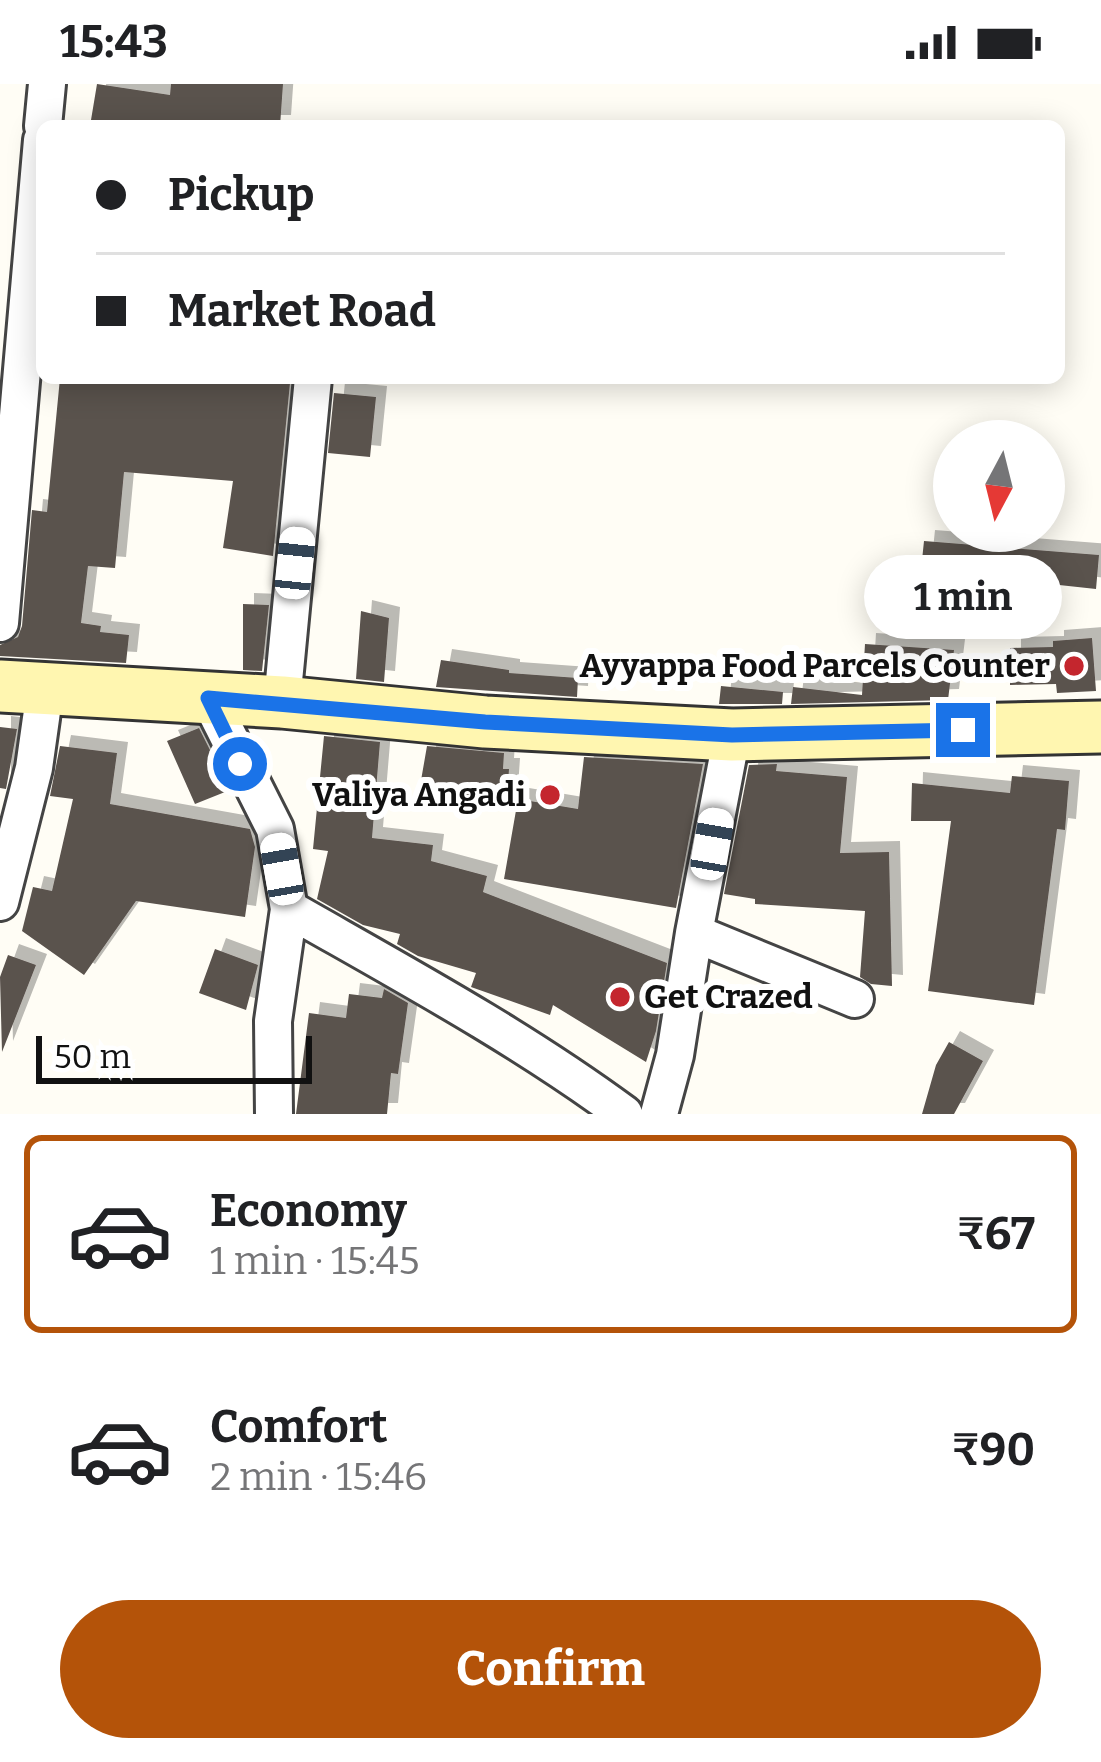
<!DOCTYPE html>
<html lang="en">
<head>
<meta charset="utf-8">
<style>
	:root { --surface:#fff; --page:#f6f6f6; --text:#202124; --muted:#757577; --line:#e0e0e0; --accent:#b45309 }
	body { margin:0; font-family:Bitter,serif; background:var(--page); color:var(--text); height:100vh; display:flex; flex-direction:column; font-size:45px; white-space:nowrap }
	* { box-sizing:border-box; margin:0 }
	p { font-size:39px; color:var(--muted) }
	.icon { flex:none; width:66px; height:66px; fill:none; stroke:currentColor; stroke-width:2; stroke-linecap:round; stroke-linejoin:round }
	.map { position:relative; height:1030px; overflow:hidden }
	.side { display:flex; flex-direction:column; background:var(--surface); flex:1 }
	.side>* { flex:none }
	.hud { position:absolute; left:36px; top:36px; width:1029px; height:264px; border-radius:18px; box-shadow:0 6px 30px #0003; display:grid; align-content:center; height:264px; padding:0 60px; background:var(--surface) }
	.needle { width:78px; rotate:187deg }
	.fabs { position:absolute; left:933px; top:336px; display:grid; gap:24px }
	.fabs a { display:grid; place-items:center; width:132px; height:132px; border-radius:50%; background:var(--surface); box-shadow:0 6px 30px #0003; font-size:60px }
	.scale { position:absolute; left:36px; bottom:30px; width:276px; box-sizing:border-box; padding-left:12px; border:6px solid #111; border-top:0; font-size:33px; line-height:42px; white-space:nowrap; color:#111; -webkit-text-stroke:9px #fff; paint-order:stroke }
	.end { position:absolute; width:54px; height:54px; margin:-27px; border:15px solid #1a73e8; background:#fff; box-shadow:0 0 0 6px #fff }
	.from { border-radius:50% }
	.bubble { position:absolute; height:84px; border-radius:42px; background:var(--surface); box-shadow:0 6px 30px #0003; font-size:39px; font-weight:700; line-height:84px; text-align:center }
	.car { position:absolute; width:36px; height:72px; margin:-36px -18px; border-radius:15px; box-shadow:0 0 9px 3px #0007; background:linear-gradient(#fff 24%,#345 0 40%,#fff 0 76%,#345 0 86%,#fff 0) }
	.hud b { display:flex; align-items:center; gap:42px; height:114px; font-size:45px }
	.hud b+b { border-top:3px solid var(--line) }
	.hud i { width:30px; height:30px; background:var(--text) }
	ul { padding:21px 0 0; list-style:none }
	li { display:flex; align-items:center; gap:36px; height:198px; margin:0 24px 18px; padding:0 36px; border:6px solid transparent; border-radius:18px }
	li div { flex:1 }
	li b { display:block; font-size:45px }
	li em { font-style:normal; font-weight:700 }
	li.on { border-color:var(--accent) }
	li>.icon { width:108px; height:108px; stroke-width:1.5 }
	.button { display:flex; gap:24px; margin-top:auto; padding:24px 60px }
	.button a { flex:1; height:138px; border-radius:72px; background:var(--accent); color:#fff; font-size:48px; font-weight:700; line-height:138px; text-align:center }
	.status { display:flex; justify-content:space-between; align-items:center; height:84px; padding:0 60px; background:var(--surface); direction:ltr }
	.status svg { height:33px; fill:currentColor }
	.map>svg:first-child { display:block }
	.building { fill:#5a524d; filter:url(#shadow) }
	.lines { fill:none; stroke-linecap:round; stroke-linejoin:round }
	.street-casing { stroke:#444; stroke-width:42 }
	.secondary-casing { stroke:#333; stroke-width:57 }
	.street { stroke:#fff; stroke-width:36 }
	.secondary { stroke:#fff6b0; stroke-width:51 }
	.route { stroke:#1a73e8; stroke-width:15 }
	.poi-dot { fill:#c4262e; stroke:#fff; stroke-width:4.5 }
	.labels { text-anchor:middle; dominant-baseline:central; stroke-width:12; stroke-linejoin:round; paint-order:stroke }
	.poi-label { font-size:33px; font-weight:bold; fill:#111; stroke:#fff; text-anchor:end }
</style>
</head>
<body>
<div class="status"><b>15:43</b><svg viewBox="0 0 49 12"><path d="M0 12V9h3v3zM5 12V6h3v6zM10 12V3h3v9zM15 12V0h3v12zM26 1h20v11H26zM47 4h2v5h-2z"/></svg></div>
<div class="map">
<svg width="1101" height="1030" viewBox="0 0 1101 1030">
	<defs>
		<filter id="shadow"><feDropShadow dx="11" dy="-11" stdDeviation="0" flood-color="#0004"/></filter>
	</defs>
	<rect width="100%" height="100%" fill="#fffdf5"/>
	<path class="building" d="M 97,0 L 170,11 L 171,0 L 283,0 L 280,42 L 90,42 Z
		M 60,294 L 254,294 L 290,299 L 273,472 L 223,464 L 233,397 L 124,388 L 115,484 L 88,482 L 81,539 L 101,542 L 100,548 L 129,551 L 126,579 L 0,572 L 0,561 L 18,553 L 22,542 L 32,426 L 47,428 Z
		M 334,309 L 376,313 L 370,373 L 328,369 Z
		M 924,457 L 1099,471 L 1096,505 L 921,486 Z
		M 243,520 L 269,521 L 262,587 L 243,586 Z
		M 361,527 L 389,534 L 384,598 L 356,595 Z
		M 1092,554 L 1096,607 L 1057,609 L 1056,600 L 1010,601 L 1010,564 L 1053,563 L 1053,557 Z
		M 865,560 L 954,566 L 948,616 L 791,620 L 793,603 L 862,611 Z
		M 441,576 L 509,586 L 509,589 L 578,594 L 577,613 L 436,603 Z
		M 721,602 L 783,608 L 782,620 L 719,620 Z
		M 0,643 L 17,645 L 6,705 L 0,704 Z
		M 199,644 L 230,706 L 195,720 L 167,657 Z
		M 324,652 L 380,658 L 372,754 L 433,761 L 431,777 L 487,792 L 483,808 L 667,879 L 656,947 L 646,978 L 553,921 L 550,931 L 471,903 L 476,889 L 418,872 L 397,860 L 400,850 L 363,841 L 317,815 L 328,767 L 313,765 Z
		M 60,662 L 117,669 L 110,720 L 250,745 L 255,763 L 245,833 L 136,817 L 84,891 L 22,847 L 33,803 L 52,807 L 73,715 L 50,712 Z
		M 427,662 L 504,669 L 503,685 L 509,685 L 507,714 L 419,708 Z
		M 584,673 L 703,680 L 676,824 L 504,795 L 518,715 L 578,725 Z
		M 777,680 L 776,687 L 847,693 L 840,769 L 889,768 L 892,902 L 871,900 L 860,893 L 865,827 L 755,820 L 755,815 L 724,810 L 749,681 Z
		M 1012,692 L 1069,697 L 1065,746 L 1057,745 L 1034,921 L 928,907 L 951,737 L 911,737 L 912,699 L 1010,709 Z
		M 215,865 L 258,881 L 246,926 L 199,909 Z
		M 8,871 L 36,881 L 2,968 L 0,893 Z
		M 384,905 L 408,919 L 398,990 L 391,989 L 387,1030 L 296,1030 L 309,929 L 346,934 L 349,910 L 382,914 Z
		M 949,958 L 983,977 L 954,1030 L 922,1030 L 936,981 Z"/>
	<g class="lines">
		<defs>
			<path id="street" d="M 43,42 L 47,0
				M 0,539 L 42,56
				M 209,614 L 275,745 L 289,825 L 273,937 L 274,1030
				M 282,618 L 313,294
				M 0,818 L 34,684 L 45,606
				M 289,825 C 403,890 518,952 624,1030
				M 694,849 L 855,915
				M 659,1030 L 675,971 L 694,849 L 732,651"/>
			<path id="secondary" d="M 0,602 L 282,618 L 485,638 L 732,651 L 1101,643"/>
		</defs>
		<use href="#street" class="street-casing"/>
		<use href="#secondary" class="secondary-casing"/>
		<use href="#street" class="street"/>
		<use href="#secondary" class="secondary"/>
	</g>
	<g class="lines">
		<path class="route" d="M 240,680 L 208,614 L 485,638 L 732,651 L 963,646"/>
	</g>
	<g class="poi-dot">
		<circle cx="1074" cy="582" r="12"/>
		<circle cx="550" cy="711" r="12"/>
		<circle cx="620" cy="913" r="12"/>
	</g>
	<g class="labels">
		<g class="poi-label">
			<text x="1050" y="582">Ayyappa Food Parcels Counter</text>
			<text x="526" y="711">Valiya Angadi</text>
			<text x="644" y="913" text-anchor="start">Get Crazed</text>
		</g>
	</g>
</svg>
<div class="fabs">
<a><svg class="needle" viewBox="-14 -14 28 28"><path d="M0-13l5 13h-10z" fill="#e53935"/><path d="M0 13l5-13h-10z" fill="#757577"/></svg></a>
</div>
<div class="scale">50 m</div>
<i class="end from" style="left:240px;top:680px"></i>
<i class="end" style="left:963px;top:646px"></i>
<div class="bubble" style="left:864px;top:471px;width:198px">1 min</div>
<i class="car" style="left:295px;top:479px;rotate:6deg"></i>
<i class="car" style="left:712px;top:760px;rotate:10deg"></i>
<i class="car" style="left:282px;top:785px;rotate:350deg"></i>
<div class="hud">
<b><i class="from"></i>Pickup</b>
<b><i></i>Market Road</b>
</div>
</div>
<section class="side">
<ul>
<li class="on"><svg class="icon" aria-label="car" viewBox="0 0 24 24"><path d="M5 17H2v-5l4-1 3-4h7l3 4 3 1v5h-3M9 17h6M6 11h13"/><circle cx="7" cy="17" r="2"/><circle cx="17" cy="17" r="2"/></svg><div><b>Economy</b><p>1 min · 15:45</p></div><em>₹67</em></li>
<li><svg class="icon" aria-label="car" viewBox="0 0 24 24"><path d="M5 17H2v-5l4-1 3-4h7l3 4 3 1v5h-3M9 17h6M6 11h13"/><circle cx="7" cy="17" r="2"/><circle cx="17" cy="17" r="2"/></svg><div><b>Comfort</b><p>2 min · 15:46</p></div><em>₹90</em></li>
</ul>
<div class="button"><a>Confirm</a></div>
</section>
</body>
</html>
